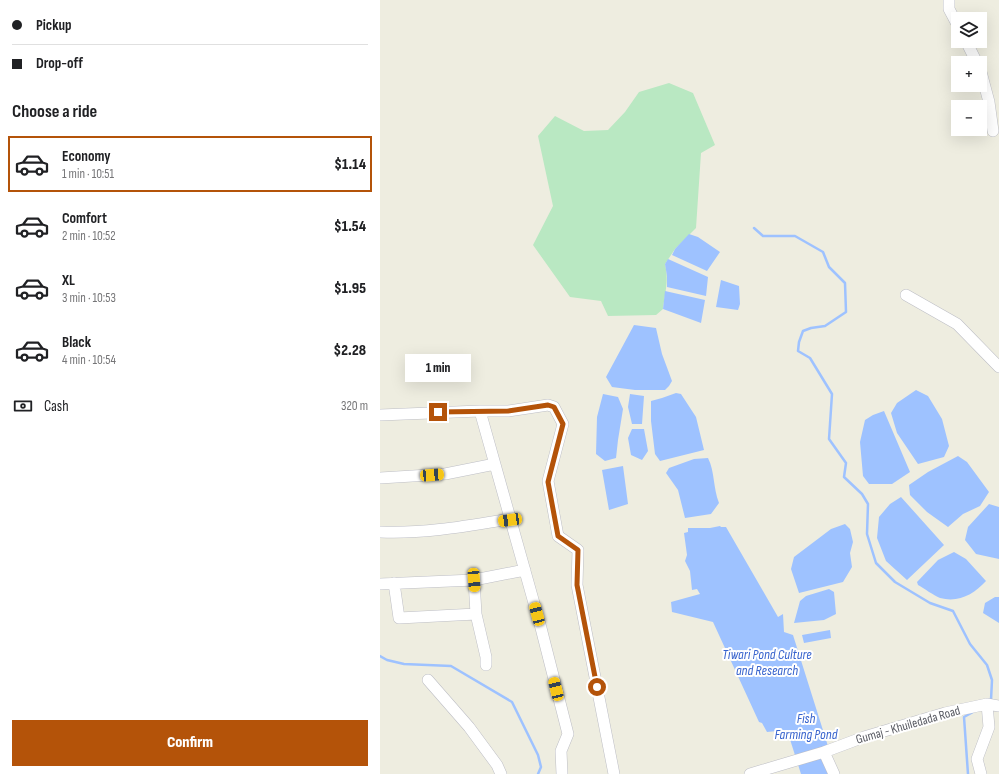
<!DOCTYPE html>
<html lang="en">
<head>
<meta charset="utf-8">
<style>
	:root { --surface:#fff; --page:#f2f2f2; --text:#202124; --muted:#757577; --line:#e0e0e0; --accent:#b45309 }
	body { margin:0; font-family:"Sofia Sans Condensed",sans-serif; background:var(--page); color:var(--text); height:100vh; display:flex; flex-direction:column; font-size:15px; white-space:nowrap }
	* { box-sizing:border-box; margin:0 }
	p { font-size:13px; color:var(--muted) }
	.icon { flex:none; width:22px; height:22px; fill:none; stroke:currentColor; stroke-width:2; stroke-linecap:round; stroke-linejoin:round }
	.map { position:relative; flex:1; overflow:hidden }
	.side { display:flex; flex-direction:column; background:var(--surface); width:380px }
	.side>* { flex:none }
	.banner { display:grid; align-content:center; height:88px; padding:0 12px; background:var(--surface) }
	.buttons { position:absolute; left:571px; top:12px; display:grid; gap:8px }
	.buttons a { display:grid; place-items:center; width:36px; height:36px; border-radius:0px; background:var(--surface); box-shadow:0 4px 16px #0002; font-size:20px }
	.end { position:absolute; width:18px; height:18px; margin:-9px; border:5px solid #b45309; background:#fff; box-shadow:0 0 0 2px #fff }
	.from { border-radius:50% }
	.bubble { position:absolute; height:28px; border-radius:0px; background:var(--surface); box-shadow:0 4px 16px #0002; font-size:13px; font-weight:800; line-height:28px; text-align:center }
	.car { position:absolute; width:12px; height:24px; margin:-12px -6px; border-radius:5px; box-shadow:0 0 3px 1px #0007; background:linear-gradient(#f5c518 24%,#345 0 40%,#f5c518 0 76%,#345 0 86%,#f5c518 0) }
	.banner b { display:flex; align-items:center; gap:14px; height:38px; font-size:15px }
	.banner b+b { border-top:1px solid var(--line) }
	.banner i { width:10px; height:10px; background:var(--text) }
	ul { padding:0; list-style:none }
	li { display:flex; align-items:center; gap:12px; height:56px; margin:0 8px 6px; padding:0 4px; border:2px solid transparent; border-radius:0px }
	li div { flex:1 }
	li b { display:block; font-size:15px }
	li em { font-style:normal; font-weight:800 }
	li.current { border-color:var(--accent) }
	li>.icon { width:36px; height:36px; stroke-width:1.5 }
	h2 { padding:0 12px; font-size:18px; line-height:48px }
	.pay { display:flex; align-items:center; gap:10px; height:44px; padding:0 12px; font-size:15px }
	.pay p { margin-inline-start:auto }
	.button { display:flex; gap:8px; margin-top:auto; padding:8px 12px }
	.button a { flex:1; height:46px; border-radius:0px; background:var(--accent); color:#fff; font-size:16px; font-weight:800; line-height:46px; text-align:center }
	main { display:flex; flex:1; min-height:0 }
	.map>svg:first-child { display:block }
	.green { fill:#b9e8c2 }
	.water { fill:#9ec2ff }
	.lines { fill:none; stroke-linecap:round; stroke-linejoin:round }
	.stream { stroke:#9ec2ff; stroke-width:2.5 }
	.minor-casing { stroke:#bdbec5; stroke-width:12 }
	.minor { stroke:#fff; stroke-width:11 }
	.route { stroke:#b45309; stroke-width:5 }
	.labels { text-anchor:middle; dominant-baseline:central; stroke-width:4; stroke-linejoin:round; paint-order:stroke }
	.street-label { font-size:13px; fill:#595b63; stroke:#fff }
	.water-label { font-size:14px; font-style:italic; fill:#3662cd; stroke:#fff }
</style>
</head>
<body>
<main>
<section class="side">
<div class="banner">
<b><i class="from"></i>Pickup</b>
<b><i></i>Drop-off</b>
</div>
<h2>Choose a ride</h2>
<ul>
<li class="current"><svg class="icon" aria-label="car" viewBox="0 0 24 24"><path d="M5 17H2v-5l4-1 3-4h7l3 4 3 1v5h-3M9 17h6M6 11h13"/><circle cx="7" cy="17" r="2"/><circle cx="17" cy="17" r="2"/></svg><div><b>Economy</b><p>1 min · 10:51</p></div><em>$1.14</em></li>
<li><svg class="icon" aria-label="car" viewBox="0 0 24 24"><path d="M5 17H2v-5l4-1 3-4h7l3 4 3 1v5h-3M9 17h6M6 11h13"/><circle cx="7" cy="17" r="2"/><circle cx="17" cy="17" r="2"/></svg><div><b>Comfort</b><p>2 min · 10:52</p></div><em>$1.54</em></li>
<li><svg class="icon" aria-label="car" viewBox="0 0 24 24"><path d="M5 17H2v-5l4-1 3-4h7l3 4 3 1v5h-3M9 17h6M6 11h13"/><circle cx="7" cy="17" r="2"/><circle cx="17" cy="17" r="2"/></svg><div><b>XL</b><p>3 min · 10:53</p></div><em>$1.95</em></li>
<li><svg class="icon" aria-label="car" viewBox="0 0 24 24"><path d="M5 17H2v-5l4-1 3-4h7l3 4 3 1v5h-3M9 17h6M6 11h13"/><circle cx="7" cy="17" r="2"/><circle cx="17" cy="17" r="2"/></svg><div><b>Black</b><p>4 min · 10:54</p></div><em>$2.28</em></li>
</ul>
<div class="pay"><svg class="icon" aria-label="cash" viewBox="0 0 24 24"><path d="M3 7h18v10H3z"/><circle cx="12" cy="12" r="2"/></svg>Cash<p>320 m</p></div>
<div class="button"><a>Confirm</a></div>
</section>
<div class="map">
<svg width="619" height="774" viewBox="0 0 619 774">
	<rect width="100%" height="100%" fill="#eeede0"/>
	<path class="green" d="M 289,83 L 313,93 L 335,145 L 321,153 L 316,228 L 295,249 L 285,264 C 289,281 285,292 283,309 L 276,315 L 228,316 L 221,301 L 190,297 L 153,245 L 173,206 L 158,136 L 175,116 L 204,131 L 228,130 L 245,112 L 259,92 Z"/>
	<path class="water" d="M 309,234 L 318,237 L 340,252 L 327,271 L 292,255 L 295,249 Z
		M 288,259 L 328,277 L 326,296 L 287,287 L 287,276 L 285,264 Z
		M 341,280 L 359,286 L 360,304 L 358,310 L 336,307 Z
		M 285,291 L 325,300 L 321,323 L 283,309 Z
		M 254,325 L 276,328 L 282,354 L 292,381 L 289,386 L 285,390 L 255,390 L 232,387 L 226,377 Z
		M 536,390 L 548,396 L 562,419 L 569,446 L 564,457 L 538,464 L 517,433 L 511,413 L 517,403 Z
		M 296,393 L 301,394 L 316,417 L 324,450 L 280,461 L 275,454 L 271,421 L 271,401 L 282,398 Z
		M 223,394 L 238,397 L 243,409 L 238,440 L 236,458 L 225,461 L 216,454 L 217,417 Z
		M 250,394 L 264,396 L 262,424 L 252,424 L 248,407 Z
		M 504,411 L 530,472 L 512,484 L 489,484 L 483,476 L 480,442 L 485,420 L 493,415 Z
		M 252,429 L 264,429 L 268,451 L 262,460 L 251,455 L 248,438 Z
		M 578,456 L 587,462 L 609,492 L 600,506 L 583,514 L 568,527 L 547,512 L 530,495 L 529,485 L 548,472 Z
		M 328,458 C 335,472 333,488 339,503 L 331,514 L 305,518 L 298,490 L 286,473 L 289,468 L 314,459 Z
		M 243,466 L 248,504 L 229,510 L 222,470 Z
		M 521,497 L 564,545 L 527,580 L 506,561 L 497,538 L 499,517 L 510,504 Z
		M 609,504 L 619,507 L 619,559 L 596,554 L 585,540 L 588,527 Z
		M 465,524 L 470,529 L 473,542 L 470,553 L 472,567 L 463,582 L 419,593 L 411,569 L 414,557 L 451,529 Z
		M 340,526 L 341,527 L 346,527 L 398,617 L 403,614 L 404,632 L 413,635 L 447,743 L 454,774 L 421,774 L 407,730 L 387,732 L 382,723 L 379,722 L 333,622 L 292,612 L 291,602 L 320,594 L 317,589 L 312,590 L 310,571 L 305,561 L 307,555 L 304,533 L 308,532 L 308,528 L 330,528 Z
		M 574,552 L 586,559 L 606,581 C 594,594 579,603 560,598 C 553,595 545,589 538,585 L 537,582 L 558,560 Z
		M 449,589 L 454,592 L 456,614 L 444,620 L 414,623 L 420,601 L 426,596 Z
		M 615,597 L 619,597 L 619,623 L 603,613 L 605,603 Z
		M 450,630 L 451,638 L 424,643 L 422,635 Z"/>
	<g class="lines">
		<path class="stream" d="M 374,228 L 383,236 L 415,236 L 443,252 L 449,267 L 465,283 L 466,312 L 445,326 L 431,328 L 423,331 L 419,342 L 418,351 L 430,358 L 452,394 L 449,439 L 466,463 L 464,477 L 482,494 L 488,504 L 487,534 L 496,563 L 515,582 L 550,603 L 573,611 L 590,644 L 607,665 L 612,680 L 611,700
			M 0,656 L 7,660 L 24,664 L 71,666 L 132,702 L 158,755 L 161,767 L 158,774
			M 588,774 L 584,717 L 593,712"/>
		<defs>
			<path id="minor" d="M 569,0 L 569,9 L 578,26
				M 586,41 L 597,63
				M 600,68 L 609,102 L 613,131
				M 526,295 L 577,324 L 619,367
				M 0,415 L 100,411
				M 0,478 L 65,474 L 115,464
				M 0,532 C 44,534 87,526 130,519
				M 94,580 L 96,614 L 106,657 L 106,665
				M 14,583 L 19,618 L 96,614
				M 0,584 L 94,580 L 145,570
				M 48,680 L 89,727 L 117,765 L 121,774
				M 444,752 L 454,774
				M 182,774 L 181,751 L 188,734 L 161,628 L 100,411 L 128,411 L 168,405 L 174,407 L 183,424 L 168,481 L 178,536 L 198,550 L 197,585 L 234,774
				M 370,774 L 444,752 L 484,737 L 565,713 L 607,704 L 619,706
				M 601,774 L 597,759 L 609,727 L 607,704"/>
		</defs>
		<use href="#minor" class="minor-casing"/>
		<use href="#minor" class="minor"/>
	</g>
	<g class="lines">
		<path class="route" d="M 58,412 L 128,411 L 168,405 L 174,407 L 183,424 L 168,482 L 178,536 L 198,550 L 197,585 L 217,687"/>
	</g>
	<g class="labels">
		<g class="street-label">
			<text transform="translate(528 725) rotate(-16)">Gumaj - Khuiledada Road</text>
		</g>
		<g class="water-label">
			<text x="387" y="654">Tiwari Pond Culture<tspan x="387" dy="16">and Research</tspan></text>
			<text x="426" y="718">Fish<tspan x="426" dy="16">Farming Pond</tspan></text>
		</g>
	</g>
</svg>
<div class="buttons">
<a><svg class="icon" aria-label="layers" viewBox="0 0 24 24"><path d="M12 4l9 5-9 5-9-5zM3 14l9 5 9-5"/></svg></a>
<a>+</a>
<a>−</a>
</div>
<i class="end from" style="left:217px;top:687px"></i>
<i class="end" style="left:58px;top:412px"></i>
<div class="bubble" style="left:25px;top:354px;width:66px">1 min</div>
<i class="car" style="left:52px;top:475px;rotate:86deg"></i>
<i class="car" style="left:130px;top:520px;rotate:262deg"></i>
<i class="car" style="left:94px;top:580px;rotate:176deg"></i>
<i class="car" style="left:157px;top:614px;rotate:345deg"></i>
<i class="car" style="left:176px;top:689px;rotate:346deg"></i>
</div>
</main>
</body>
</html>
